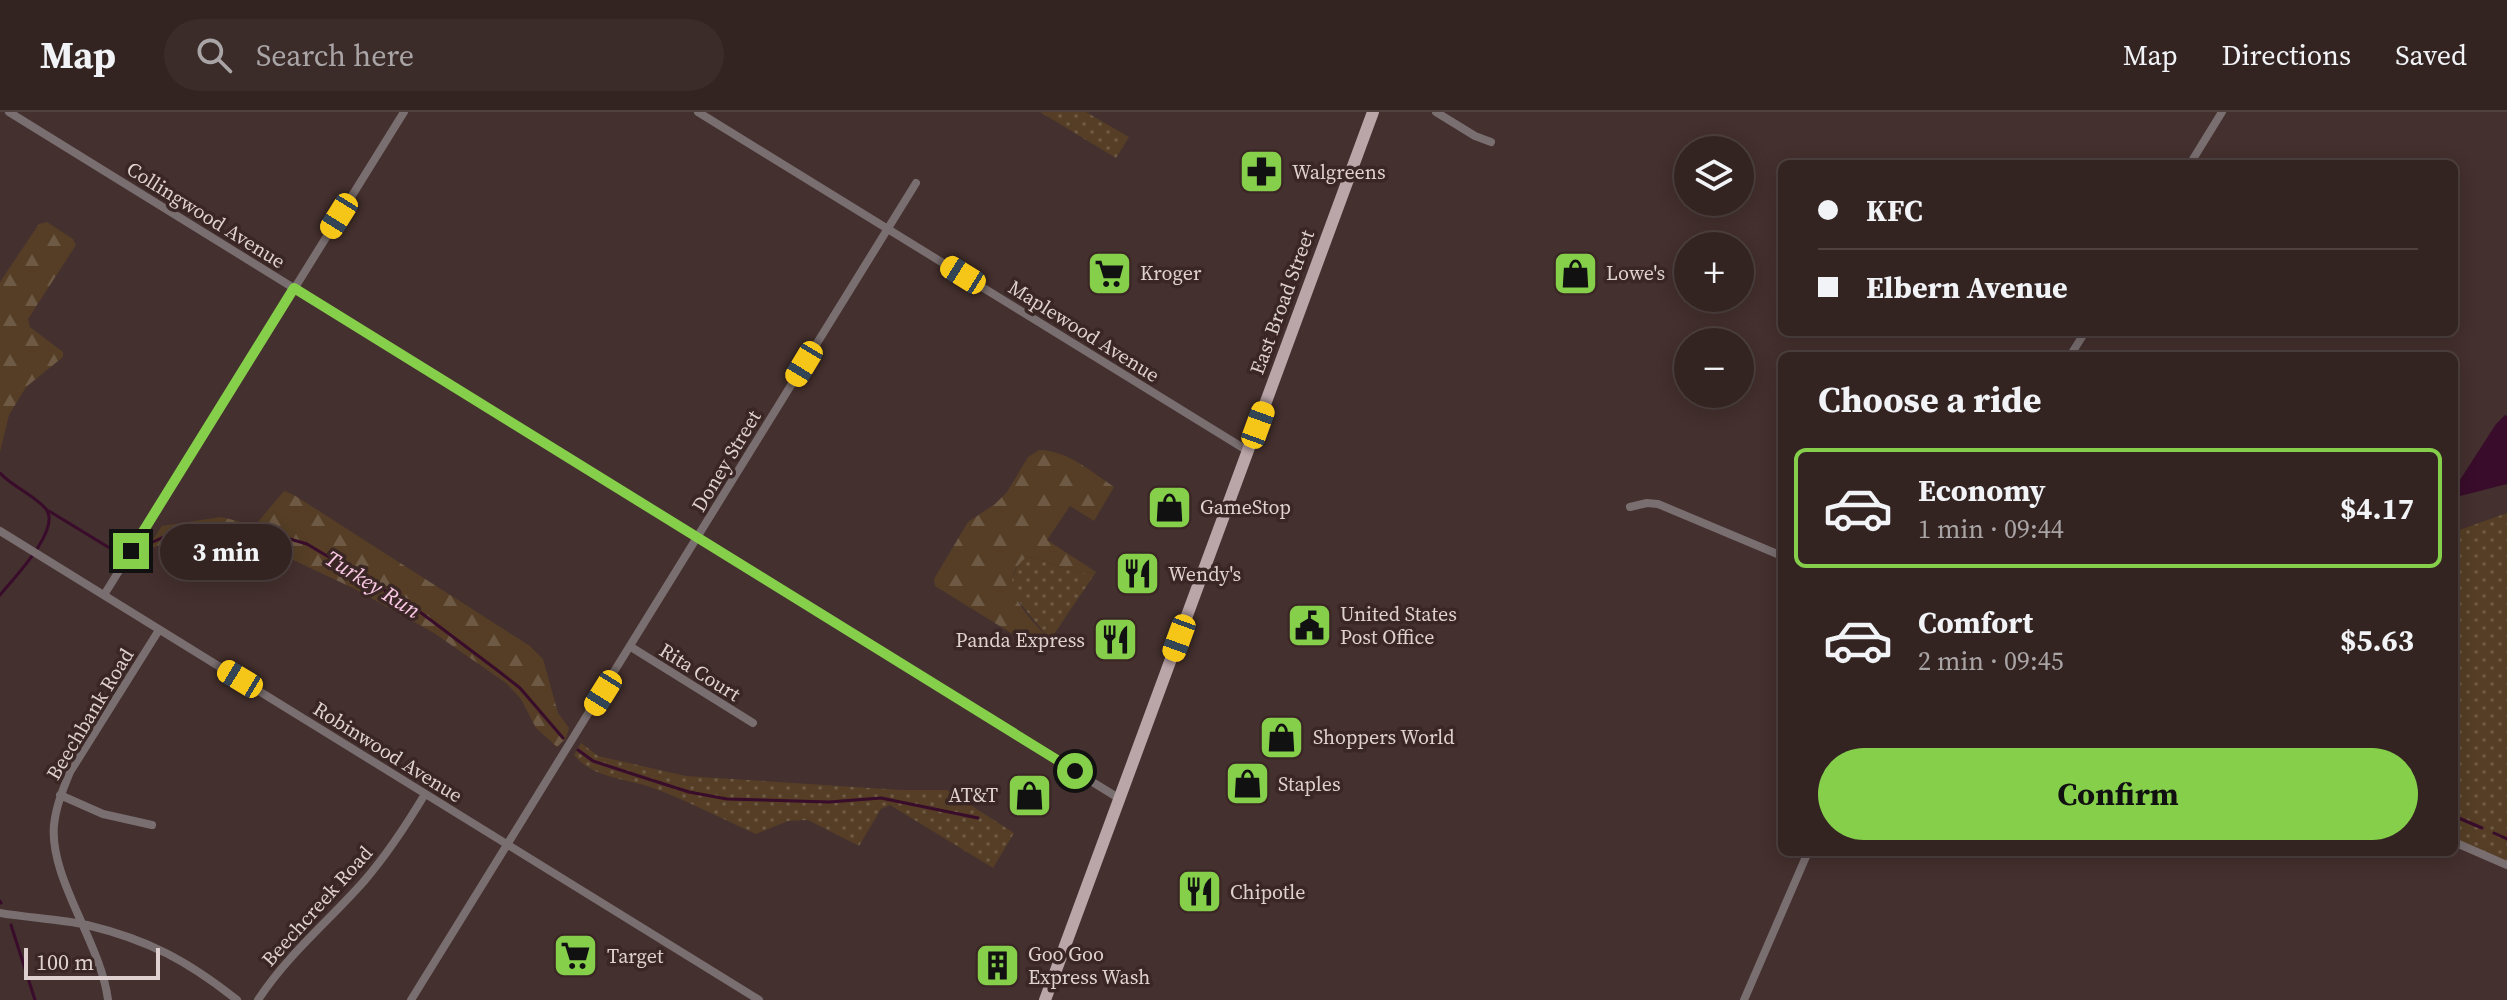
<!DOCTYPE html>
<html lang="en">
<head>
<meta charset="utf-8">
<style>
	:root { --surface:#332422; --page:#3b2c2a; --text:#f1f3f6; --muted:#a9a4a5; --line:#4e4140; --accent:#86cf4b }
	body { margin:0; font-family:"Source Serif 4",serif; background:var(--page); color:var(--text); height:100vh; display:flex; flex-direction:column; font-size:30px; white-space:nowrap }
	* { box-sizing:border-box; margin:0 }
	p { font-size:26px; color:var(--muted) }
	.icon { flex:none; width:44px; height:44px; fill:none; stroke:currentColor; stroke-width:2; stroke-linecap:round; stroke-linejoin:round }
	.map { position:relative; flex:1; overflow:hidden }
	.drawer { position:absolute; left:1778px; top:240px; width:680px; height:504px; display:flex; flex-direction:column; background:var(--surface); border-radius:12px; box-shadow:0 4px 20px #0003,0 0 0 2px var(--line) }
	.drawer>* { flex:none }
	.top-card { position:absolute; left:1778px; top:48px; width:680px; height:176px; border-radius:12px; box-shadow:0 4px 20px #0003,0 0 0 2px var(--line); display:grid; align-content:center; height:176px; padding:0 40px; background:var(--surface) }
	.buttons { position:absolute; left:1674px; top:24px; display:grid; gap:16px }
	.buttons a { display:grid; place-items:center; width:80px; height:80px; border-radius:50%; background:var(--surface); box-shadow:0 4px 20px #0003,0 0 0 2px var(--line); font-size:40px }
	.scale { position:absolute; left:24px; bottom:20px; width:136px; box-sizing:border-box; padding-left:8px; border:4px solid #ded1cf; border-top:0; font-size:22px; line-height:28px; white-space:nowrap; color:#ded1cf; -webkit-text-stroke:6px #3a2624; paint-order:stroke }
	.end { position:absolute; width:36px; height:36px; margin:-18px; border:10px solid #86cf4b; background:#111; box-shadow:0 0 0 4px #111 }
	.from { border-radius:50% }
	.bubble { position:absolute; height:56px; border-radius:28px; background:var(--surface); box-shadow:0 4px 20px #0003,0 0 0 2px var(--line); font-size:26px; font-weight:700; line-height:56px; text-align:center }
	.car { position:absolute; width:24px; height:48px; margin:-24px -12px; border-radius:10px; box-shadow:0 0 6px 2px #0007; background:linear-gradient(#f5c518 24%,#345 0 40%,#f5c518 0 76%,#345 0 86%,#f5c518 0) }
	.top-card b { display:flex; align-items:center; gap:28px; height:76px; font-size:30px }
	.top-card b+b { border-top:2px solid var(--line) }
	.top-card i { width:20px; height:20px; background:var(--text) }
	ul { padding:0; list-style:none }
	li { display:flex; align-items:center; gap:24px; height:120px; margin:0 16px 12px; padding:0 24px; border:4px solid transparent; border-radius:12px }
	li div { flex:1 }
	li b { display:block; font-size:30px }
	li em { font-style:normal; font-weight:700 }
	li.active { border-color:var(--accent) }
	li>.icon { width:72px; height:72px; stroke-width:1.5 }
	h2 { padding:0 40px; font-size:36px; line-height:96px }
	.primary-button { display:flex; gap:16px; margin-top:auto; padding:16px 40px }
	.primary-button a { flex:1; height:92px; border-radius:48px; background:var(--accent); color:#111; font-size:32px; font-weight:700; line-height:92px; text-align:center }
	header { display:flex; align-items:center; gap:48px; box-sizing:border-box; height:112px; padding:0 40px; background:var(--surface); border-bottom:2px solid var(--line) }
	header strong { font-size:38px }
	nav { display:flex; gap:44px; margin-inline-start:auto; font-size:28px }
	.search { width:560px; height:72px; background:var(--page); display:flex; align-items:center; gap:20px; box-sizing:border-box; padding:0 28px; border-radius:44px; color:var(--muted); font-size:30px }
	.map>svg:first-child { display:block }
	.grass { fill:url(#grass-dots) }
	.forest { fill:url(#forest-firs) }
	.water { fill:#390c2b }
	.lines { fill:none; stroke-linecap:round; stroke-linejoin:round }
	.stream { stroke:#390c2b; stroke-width:3 }
	.street { stroke:#796e70; stroke-width:8 }
	.primary { stroke:#baa5a9; stroke-width:12 }
	.route { stroke:#86cf4b; stroke-width:10 }
	.labels { text-anchor:middle; dominant-baseline:central; stroke-width:7; stroke-linejoin:round; paint-order:stroke }
	.poi-label { font-size:20px; fill:#ded1cf; stroke:#3a2624; text-anchor:start }
	.street-label { font-size:20px; fill:#ded1cf; stroke:#3a2624 }
	.water-label { font-size:22px; font-style:italic; fill:#fbc9e6; stroke:#3a2624 }
</style>
</head>
<body>
<header>
<strong>Map</strong>
<div class="search"><svg class="icon" aria-label="search" viewBox="0 0 24 24"><circle cx="10" cy="10" r="6"/><path d="M15 15l6 6"/></svg>Search here</div>
<nav><a>Map</a><a>Directions</a><a>Saved</a></nav>
</header>
<div class="map">
<svg width="2507" height="888" viewBox="0 0 2507 888">
	<defs>
		<pattern id="grass-dots" width="8" height="8" patternUnits="userSpaceOnUse" patternTransform="scale(2)"><rect width="8" height="8" fill="#553e25"/><path d="M2 2h.1M6 6h.1" fill="none" stroke="#6d5944" stroke-width="1.8" stroke-linecap="round"/></pattern>
		<pattern id="forest-firs" width="22" height="20" patternUnits="userSpaceOnUse" patternTransform="scale(2)"><rect width="22" height="20" fill="#553e25"/><path d="M5 1l3.5 6h-7zM16 11l3.5 6h-7z" fill="#6d5944"/></pattern>
	</defs>
	<rect width="100%" height="100%" fill="#44302e"/>
	<path class="grass" d="M 1040,0 L 1086,0 L 1129,25 L 1116,46 Z
		M 2507,401 L 2507,753 L 2454,730 L 2454,420 Z
		M 1026,445 C 1054,447 1067,465 1096,460 L 1050,528 L 1016,486 L 1010,471 L 1019,451 Z
		M 581,631 L 598,644 L 686,664 L 901,678 L 947,678 L 1014,721 L 993,756 L 890,693 L 881,697 L 859,734 L 808,708 L 788,709 L 756,722 C 722,707 688,689 653,676 C 626,666 594,667 574,643 Z"/>
	<path class="forest" d="M 47,110 L 73,127 L 76,133 L 28,207 L 30,215 L 63,240 L 63,245 L 26,275 L 9,303 L 0,340 L 0,170 L 39,112 Z
		M 1039,338 C 1067,338 1092,360 1114,375 L 1094,409 L 1070,394 L 1047,428 L 1096,460 C 1067,465 1054,447 1027,445 C 991,471 1030,506 1050,528 L 1020,521 L 1011,521 L 935,474 L 934,467 L 968,410 L 995,392 L 1007,380 L 1028,345 Z
		M 284,379 L 294,383 L 530,534 L 543,547 L 558,601 L 569,616 L 566,626 L 557,635 L 536,616 L 521,587 L 506,571 L 434,521 L 355,477 L 257,431 L 221,418 L 200,419 L 146,438 L 162,414 L 221,405 L 250,412 L 257,411 Z"/>
	<path class="water" d="M 2505,303 L 2507,304 L 2507,372 L 2460,384 L 2456,380 L 2456,374 L 2496,312 Z"/>
	<g class="lines">
		<path class="stream" d="M 0,361 C 13,375 34,383 46,397 C 62,417 13,467 0,483
			M 49,399 L 108,435 L 126,438
			M 144,434 L 168,423 L 197,414 L 218,413 L 266,420 L 307,432 L 416,497 L 497,558 L 520,576 L 563,626
			M 578,638 L 593,649 L 645,666 L 689,680 L 727,687 L 829,690 L 881,686 L 978,706
			M 2454,704 L 2482,716
			M 2494,721 L 2507,727
			M 0,789 L 1,791
			M 11,813 L 35,888"/>
		<path class="street" d="M 9,0 L 1120,687
			M 698,0 L 1248,339
			M 1436,0 L 1475,24 L 1491,30
			M 2190,52 L 2222,0
			M 2070,244 L 2085,220
			M 1630,395 L 1647,391 L 1658,392 L 1782,444
			M 0,419 L 759,888
			M 104,483 L 404,0
			M 631,535 L 753,611
			M 60,683 L 103,702 L 152,713
			M 2454,730 L 2507,753
			M 0,801 C 29,806 59,807 87,813 C 149,828 188,849 237,888
			M 108,888 C 101,831 49,766 54,713 C 56,694 63,677 70,660 L 159,518
			M 258,888 C 288,842 329,809 365,768 C 388,741 407,712 425,682
			M 411,888 L 916,71
			M 1744,888 L 1808,740"/>
		<path class="primary" d="M 1045,888 L 1373,0"/>
	</g>
	<g class="lines">
		<path class="route" d="M 131,439 L 294,176 L 1075,659"/>
	</g>
	<defs>
		<symbol id="pharmacy-square" viewBox="-11 -11 22 22"><rect x="-9" y="-9" width="18" height="18" rx="4" fill="#86cf4b" stroke="#3a2624"/><path d="M-2-6h4v4h4v4h-4v4h-4v-4h-4v-4h4Z" fill="#111"/></symbol>
		<symbol id="supermarket-square" viewBox="-11 -11 22 22"><rect x="-9" y="-9" width="18" height="18" rx="4" fill="#86cf4b" stroke="#3a2624"/><path d="M-6-5.5h2.5l.6 2H6L4.5 2H-2.5L-4.4-4H-6ZM-1.5 3.2a1.3 1.3 0 1 0 .1 0ZM3 3.2a1.3 1.3 0 1 0 .1 0Z" fill="#111"/></symbol>
		<symbol id="shop-square" viewBox="-11 -11 22 22"><rect x="-9" y="-9" width="18" height="18" rx="4" fill="#86cf4b" stroke="#3a2624"/><path d="M-5-2.5h2.3a2.7 3.5 0 0 1 5.4 0H5L5.5 6h-11ZM-1.5-2.5h3a1.5 2.3 0 0 0-3 0Z" fill="#111"/></symbol>
		<symbol id="restaurant-square" viewBox="-11 -11 22 22"><rect x="-9" y="-9" width="18" height="18" rx="4" fill="#86cf4b" stroke="#3a2624"/><path d="M-5-6h1v4h1v-4h1v4h1v-4h1v5L-1.5 .5V6h-2V.5L-5-1ZM5-6V6H3V1.5H1.5Q1.5-4 5-6Z" fill="#111"/></symbol>
		<symbol id="civic-square" viewBox="-11 -11 22 22"><rect x="-9" y="-9" width="18" height="18" rx="4" fill="#86cf4b" stroke="#3a2624"/><path d="M-.6-6.5H3V-4.5H.6V-3L4-1V1h2V6H-6V1h2V-1L-.6-3ZM-1.2 2.5V6h2.4V2.5Z" fill="#111"/></symbol>
		<symbol id="building-square" viewBox="-11 -11 22 22"><rect x="-9" y="-9" width="18" height="18" rx="4" fill="#86cf4b" stroke="#3a2624"/><path d="M-4-6H4V6H1V3H-1V6H-4ZM-2.5-4.3h1.7v1.8h-1.7ZM.8-4.3h1.7v1.8H.8ZM-2.5-1h1.7V.8h-1.7ZM.8-1h1.7V.8H.8Z" fill="#111"/></symbol>
	</defs>
	<g fill-rule="evenodd">
		<use href="#pharmacy-square" x="1236" y="34" width="51" height="51"/>
		<use href="#supermarket-square" x="1084" y="136" width="51" height="51"/>
		<use href="#shop-square" x="1550" y="136" width="51" height="51"/>
		<use href="#shop-square" x="1144" y="370" width="51" height="51"/>
		<use href="#restaurant-square" x="1112" y="436" width="51" height="51"/>
		<use href="#civic-square" x="1284" y="488" width="51" height="51"/>
		<use href="#restaurant-square" x="1090" y="502" width="51" height="51"/>
		<use href="#shop-square" x="1256" y="600" width="51" height="51"/>
		<use href="#shop-square" x="1222" y="646" width="51" height="51"/>
		<use href="#shop-square" x="1004" y="658" width="51" height="51"/>
		<use href="#restaurant-square" x="1174" y="754" width="51" height="51"/>
		<use href="#supermarket-square" x="550" y="818" width="51" height="51"/>
		<use href="#building-square" x="972" y="828" width="51" height="51"/>
	</g>
	<g class="labels">
		<g class="poi-label">
			<text x="1292" y="60">Walgreens</text>
			<text x="1140" y="161">Kroger</text>
			<text x="1606" y="161">Lowe's</text>
			<text x="1200" y="395">GameStop</text>
			<text x="1168" y="462">Wendy's</text>
			<text x="1340" y="502">United States<tspan x="1340" dy="23">Post Office</tspan></text>
			<text x="1085" y="528" text-anchor="end">Panda Express</text>
			<text x="1313" y="625">Shoppers World</text>
			<text x="1278" y="672">Staples</text>
			<text x="998" y="683" text-anchor="end">AT&amp;T</text>
			<text x="1230" y="780">Chipotle</text>
			<text x="1028" y="842">Goo Goo<tspan x="1028" dy="23">Express Wash</tspan></text>
			<text x="607" y="844">Target</text>
		</g>
		<g class="street-label">
			<text transform="translate(206 103) rotate(32)">Collingwood Avenue</text>
			<text transform="translate(1282 190) rotate(-70)">East Broad Street</text>
			<text transform="translate(1084 219) rotate(32)">Maplewood Avenue</text>
			<text transform="translate(726 349) rotate(-59)">Doney Street</text>
			<text transform="translate(700 560) rotate(32)">Rita Court</text>
			<text transform="translate(90 602) rotate(-59)">Beechbank Road</text>
			<text transform="translate(388 640) rotate(32)">Robinwood Avenue</text>
			<text transform="translate(317 794) rotate(-48)">Beechcreek Road</text>
		</g>
		<g class="water-label">
			<text transform="translate(373 472) rotate(32)">Turkey Run</text>
		</g>
	</g>
</svg>
<div class="buttons">
<a><svg class="icon" aria-label="layers" viewBox="0 0 24 24"><path d="M12 4l9 5-9 5-9-5zM3 14l9 5 9-5"/></svg></a>
<a>+</a>
<a>−</a>
</div>
<div class="scale">100 m</div>
<i class="end from" style="left:1075px;top:659px"></i>
<i class="end" style="left:131px;top:439px"></i>
<div class="bubble" style="left:160px;top:412px;width:132px">3 min</div>
<i class="car" style="left:339px;top:104px;rotate:212deg"></i>
<i class="car" style="left:963px;top:163px;rotate:302deg"></i>
<i class="car" style="left:804px;top:252px;rotate:211deg"></i>
<i class="car" style="left:1258px;top:313px;rotate:20deg"></i>
<i class="car" style="left:1179px;top:526px;rotate:200deg"></i>
<i class="car" style="left:240px;top:567px;rotate:301deg"></i>
<i class="car" style="left:603px;top:581px;rotate:212deg"></i>
<div class="top-card">
<b><i class="from"></i>KFC</b>
<b><i></i>Elbern Avenue</b>
</div>
<section class="drawer">
<h2>Choose a ride</h2>
<ul>
<li class="active"><svg class="icon" aria-label="car" viewBox="0 0 24 24"><path d="M5 17H2v-5l4-1 3-4h7l3 4 3 1v5h-3M9 17h6M6 11h13"/><circle cx="7" cy="17" r="2"/><circle cx="17" cy="17" r="2"/></svg><div><b>Economy</b><p>1 min · 09:44</p></div><em>$4.17</em></li>
<li><svg class="icon" aria-label="car" viewBox="0 0 24 24"><path d="M5 17H2v-5l4-1 3-4h7l3 4 3 1v5h-3M9 17h6M6 11h13"/><circle cx="7" cy="17" r="2"/><circle cx="17" cy="17" r="2"/></svg><div><b>Comfort</b><p>2 min · 09:45</p></div><em>$5.63</em></li>
</ul>
<div class="primary-button"><a>Confirm</a></div>
</section>
</div>
</body>
</html>
